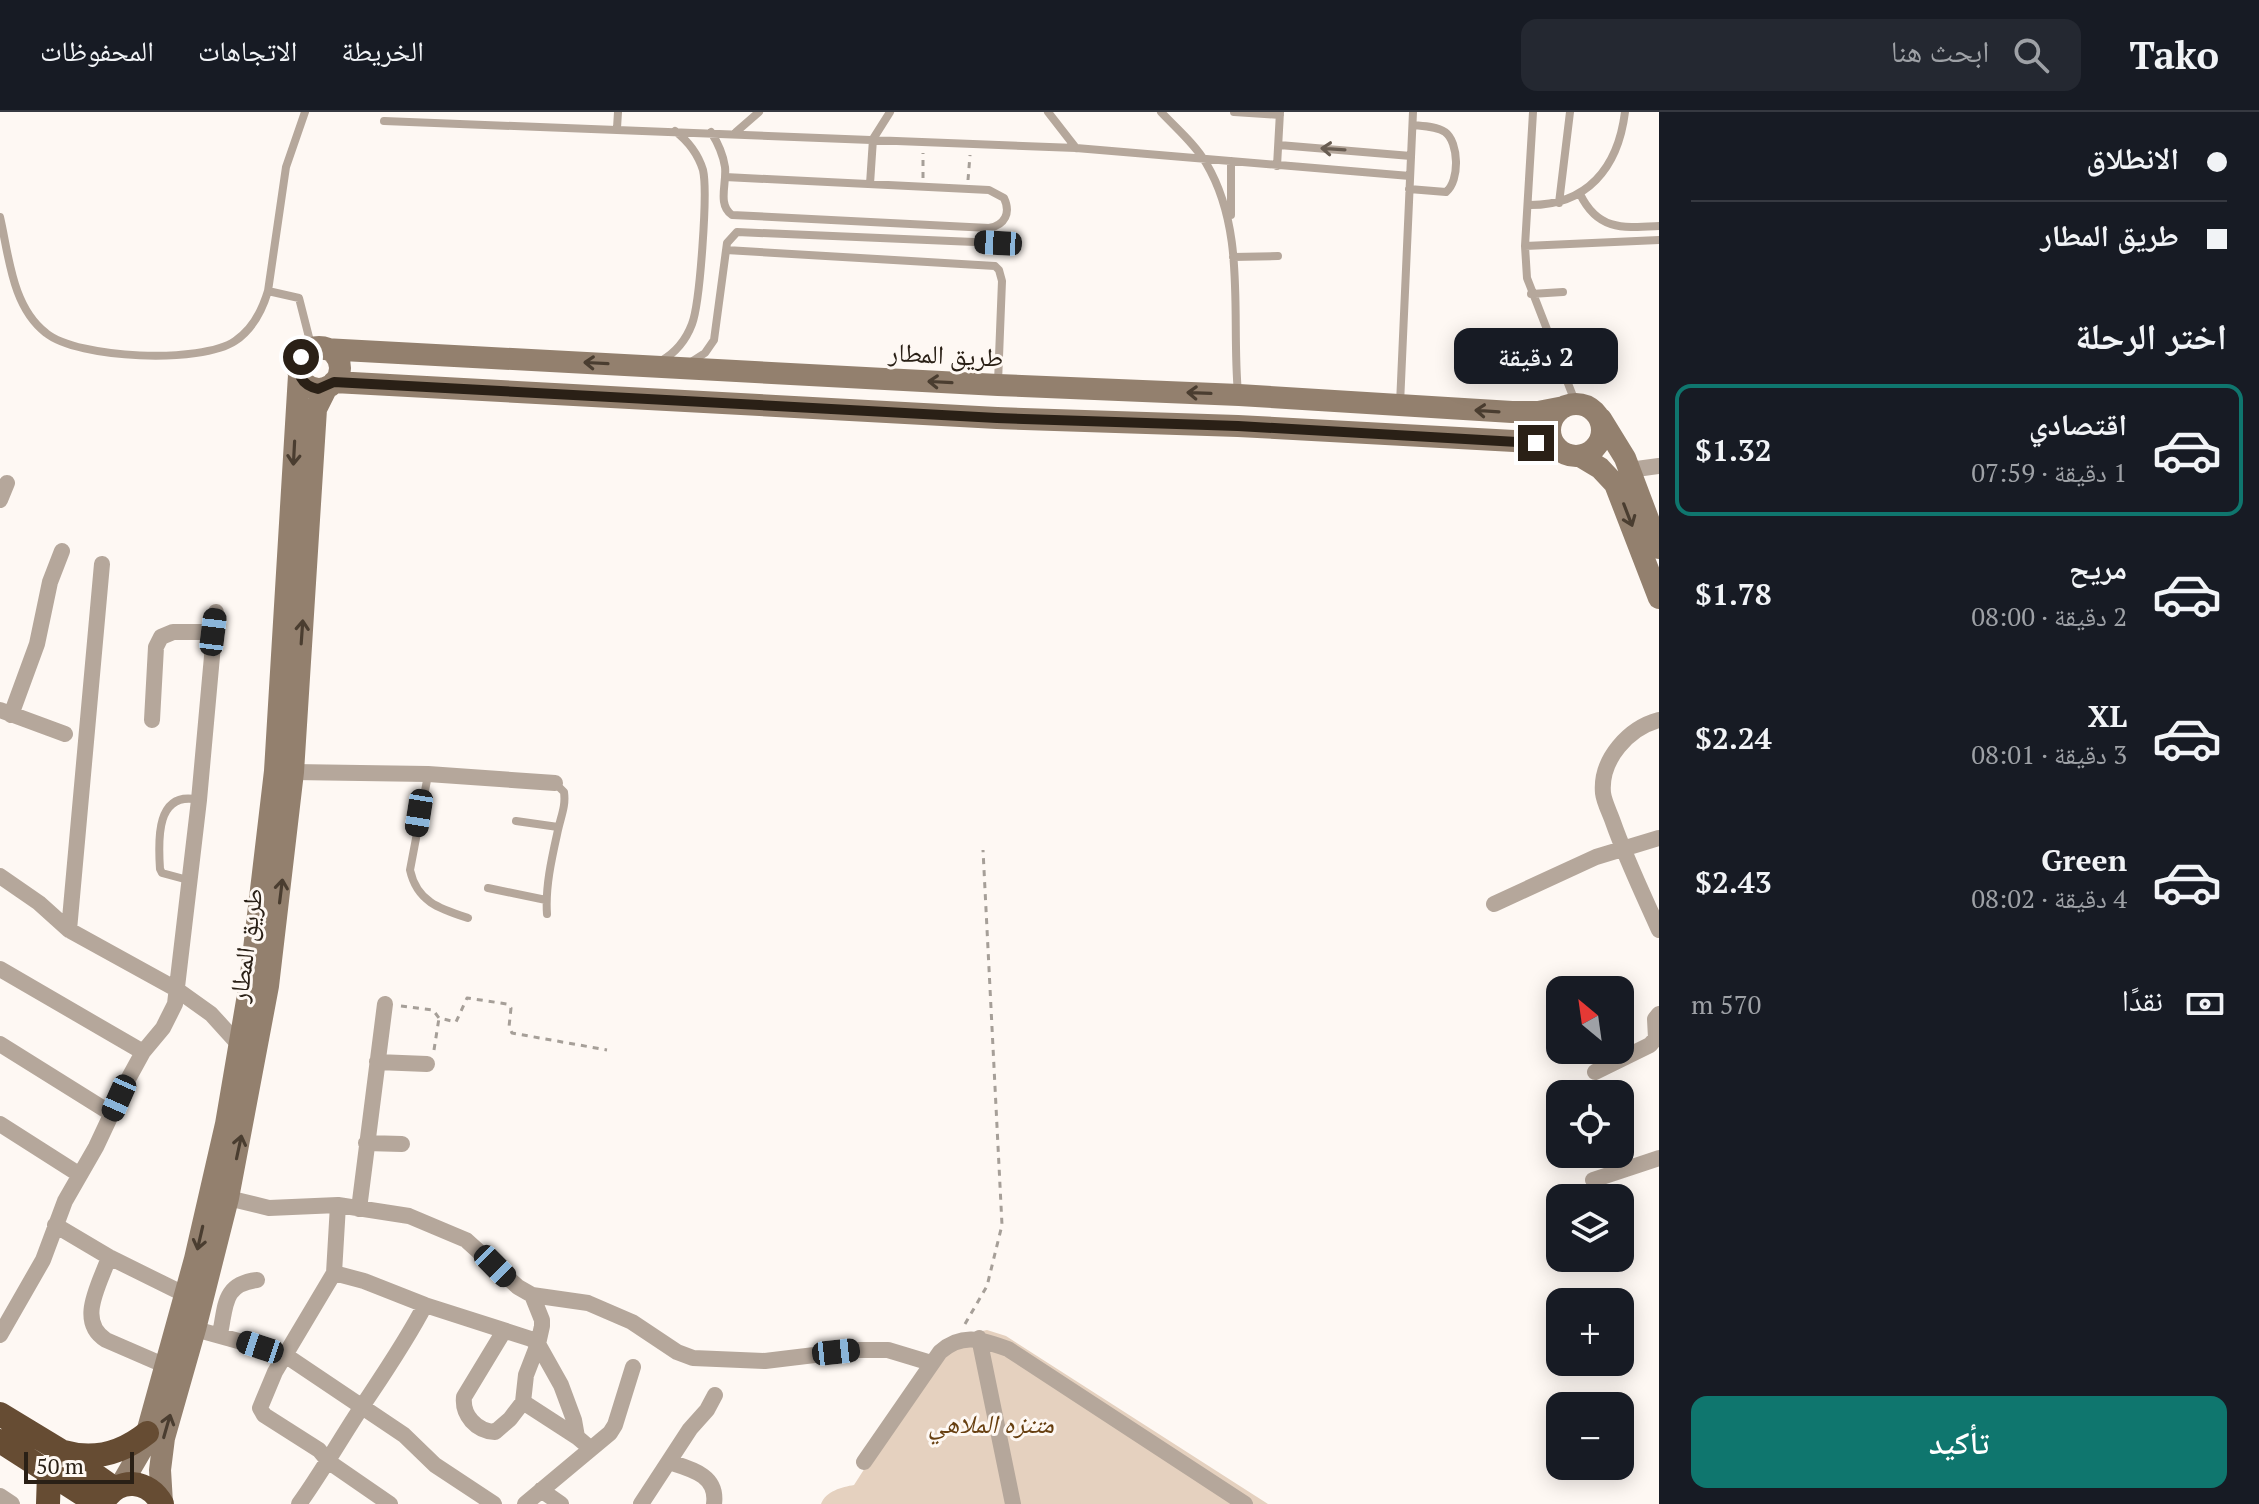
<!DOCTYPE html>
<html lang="ar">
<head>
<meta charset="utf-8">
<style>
	:root { --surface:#171b24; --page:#242831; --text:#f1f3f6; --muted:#9ea1a6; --line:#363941; --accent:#0f766e }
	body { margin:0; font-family:"PT Serif","Noto Naskh Arabic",serif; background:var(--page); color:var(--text); direction:rtl; height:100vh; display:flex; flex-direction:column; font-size:30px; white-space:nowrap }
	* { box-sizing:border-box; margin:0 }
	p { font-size:26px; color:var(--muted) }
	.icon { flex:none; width:44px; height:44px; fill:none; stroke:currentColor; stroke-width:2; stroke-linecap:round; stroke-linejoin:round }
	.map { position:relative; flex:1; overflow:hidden; direction:ltr }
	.panel { display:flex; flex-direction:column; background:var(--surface); width:600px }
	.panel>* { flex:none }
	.top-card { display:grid; align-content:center; height:176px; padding:0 32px; background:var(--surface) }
	.needle { width:52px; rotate:331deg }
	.buttons { position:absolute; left:1546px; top:864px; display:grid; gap:16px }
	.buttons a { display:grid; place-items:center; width:88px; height:88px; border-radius:16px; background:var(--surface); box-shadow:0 4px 20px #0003; font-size:40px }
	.scale { position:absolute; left:24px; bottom:20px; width:110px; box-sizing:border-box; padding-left:8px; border:4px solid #2a2016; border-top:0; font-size:22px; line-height:28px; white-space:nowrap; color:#2a2016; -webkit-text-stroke:6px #fef8f3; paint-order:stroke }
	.end { position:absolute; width:36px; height:36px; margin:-18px; border:10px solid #2a2016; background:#fff; box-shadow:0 0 0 4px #fff }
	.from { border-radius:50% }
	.bubble { position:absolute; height:56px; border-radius:16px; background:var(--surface); box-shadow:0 4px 20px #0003; font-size:26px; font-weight:600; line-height:56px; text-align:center; direction:rtl }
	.car { position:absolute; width:24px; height:48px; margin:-24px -12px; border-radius:10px; box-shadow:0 0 6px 2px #0007; background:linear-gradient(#222 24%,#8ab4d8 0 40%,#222 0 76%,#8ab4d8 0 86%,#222 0) }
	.top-card b { display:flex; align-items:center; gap:28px; height:76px; font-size:30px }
	.top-card b+b { border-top:2px solid var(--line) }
	.top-card i { width:20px; height:20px; background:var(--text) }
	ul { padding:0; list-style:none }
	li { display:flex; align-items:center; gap:24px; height:132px; margin:0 16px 12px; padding:0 16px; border:4px solid transparent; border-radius:16px }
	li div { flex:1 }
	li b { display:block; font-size:30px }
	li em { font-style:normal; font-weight:600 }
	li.current { border-color:var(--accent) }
	li>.icon { width:72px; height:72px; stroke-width:1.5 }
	h2 { padding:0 32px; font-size:36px; line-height:96px }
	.pay { display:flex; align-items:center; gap:20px; height:88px; padding:0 32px; font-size:30px }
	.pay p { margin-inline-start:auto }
	.button { display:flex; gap:16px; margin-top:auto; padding:16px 32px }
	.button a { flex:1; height:92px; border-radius:16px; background:var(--accent); color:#fff; font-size:32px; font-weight:600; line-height:92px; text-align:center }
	header { display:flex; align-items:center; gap:48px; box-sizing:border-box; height:112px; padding:0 40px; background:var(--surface); border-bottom:2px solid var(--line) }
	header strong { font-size:38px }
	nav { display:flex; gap:44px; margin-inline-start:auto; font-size:28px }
	.search { width:560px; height:72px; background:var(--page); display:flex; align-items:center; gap:20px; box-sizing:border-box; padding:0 28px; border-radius:16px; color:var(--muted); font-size:30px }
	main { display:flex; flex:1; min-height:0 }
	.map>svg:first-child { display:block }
	.green { fill:#e5d1bf }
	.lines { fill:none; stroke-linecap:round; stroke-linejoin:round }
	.path { stroke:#a69f98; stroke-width:3; stroke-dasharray:6 6; stroke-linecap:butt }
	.lane { stroke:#b5a79b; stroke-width:8 }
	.street { stroke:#b5a79b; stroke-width:16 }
	.secondary { stroke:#93806e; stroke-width:22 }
	.highway { stroke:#664c33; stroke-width:24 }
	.oneway { stroke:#695d52 }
	.oneway2 { stroke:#4a3d30 }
	.route { stroke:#2a2016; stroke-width:10 }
	.labels { text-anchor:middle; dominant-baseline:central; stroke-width:6; stroke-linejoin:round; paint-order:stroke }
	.street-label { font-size:26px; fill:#2a2016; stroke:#fef8f3 }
	.park-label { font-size:26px; font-style:italic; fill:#673f10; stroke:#fef8f3 }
</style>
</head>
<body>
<header>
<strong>Tako</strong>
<div class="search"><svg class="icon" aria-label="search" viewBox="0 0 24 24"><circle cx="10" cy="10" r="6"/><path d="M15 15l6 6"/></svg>ابحث هنا</div>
<nav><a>الخريطة</a><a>الاتجاهات</a><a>المحفوظات</a></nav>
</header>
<main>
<section class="panel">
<div class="top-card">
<b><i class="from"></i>الانطلاق</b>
<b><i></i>طريق المطار</b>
</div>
<h2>اختر الرحلة</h2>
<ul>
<li class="current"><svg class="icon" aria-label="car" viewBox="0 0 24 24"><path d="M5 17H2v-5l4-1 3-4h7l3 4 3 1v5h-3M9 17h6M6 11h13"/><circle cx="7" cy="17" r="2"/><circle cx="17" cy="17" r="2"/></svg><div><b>اقتصادي</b><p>1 دقيقة · 07:59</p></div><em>$1.32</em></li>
<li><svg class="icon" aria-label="car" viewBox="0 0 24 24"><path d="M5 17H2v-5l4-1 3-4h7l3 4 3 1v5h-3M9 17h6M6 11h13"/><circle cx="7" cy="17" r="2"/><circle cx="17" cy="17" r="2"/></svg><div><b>مريح</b><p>2 دقيقة · 08:00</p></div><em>$1.78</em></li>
<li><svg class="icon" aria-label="car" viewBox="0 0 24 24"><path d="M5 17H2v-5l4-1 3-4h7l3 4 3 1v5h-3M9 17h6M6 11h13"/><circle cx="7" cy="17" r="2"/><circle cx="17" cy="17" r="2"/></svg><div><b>XL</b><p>3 دقيقة · 08:01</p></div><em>$2.24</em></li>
<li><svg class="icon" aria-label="car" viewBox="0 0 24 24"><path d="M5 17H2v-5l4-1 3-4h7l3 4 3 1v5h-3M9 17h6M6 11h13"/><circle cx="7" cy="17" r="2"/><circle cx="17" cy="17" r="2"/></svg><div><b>Green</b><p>4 دقيقة · 08:02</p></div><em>$2.43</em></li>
</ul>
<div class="pay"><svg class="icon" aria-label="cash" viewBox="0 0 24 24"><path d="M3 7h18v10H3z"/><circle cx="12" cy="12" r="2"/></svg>نقدًا<p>570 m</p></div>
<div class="button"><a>تأكيد</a></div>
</section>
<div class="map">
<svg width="1659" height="1392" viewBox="0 0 1659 1392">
	<rect width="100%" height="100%" fill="#fef8f3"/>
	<path class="green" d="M 987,1218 L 1006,1224 L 1268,1392 L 821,1392 C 826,1379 842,1375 854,1373 L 944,1233 L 967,1222 Z"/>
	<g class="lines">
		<path class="path" d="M 923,66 L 923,41
			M 968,68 L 970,43
			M 401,894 L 433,898 L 439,906 L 456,910 L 467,886 L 507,892 L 511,896 L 509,915 L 512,921 L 607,938
			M 434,938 L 439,906
			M 965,1212 L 987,1174 L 1002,1113 L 983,738"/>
		<path class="lane" d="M 1048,0 L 1076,36
			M 1161,0 C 1176,16 1195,32 1206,51 C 1247,120 1231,205 1238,281
			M 1234,0 L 1280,3
			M 1533,0 L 1525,134 L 1527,166 L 1576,292
			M 384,9 L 1076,36 L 1410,64
			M 617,16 L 618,0
			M 711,20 C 718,31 723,42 725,55 C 727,71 717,93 732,103 L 989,116 C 1005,113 1011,101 1004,86 L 989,78 L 725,65
			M 736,20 L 759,0
			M 1279,33 L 1411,44
			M 1231,49 L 1231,103
			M 1277,54 L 1280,0
			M 870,72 L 873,27 L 890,0
			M 1409,77 L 1446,80 C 1460,69 1459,30 1445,20 C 1436,14 1423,14 1413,13
			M 1580,82 C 1598,119 1623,116 1659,114
			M 1559,91 L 1570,0
			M 1528,93 C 1587,94 1618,56 1625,0
			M 0,105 C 9,144 12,195 46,221 C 78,247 201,252 235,229 C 253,217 262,199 268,179 L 286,55 L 305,0
			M 1525,134 L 1659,128
			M 726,138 L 995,154 L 999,158 L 1002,169 L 998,270
			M 1233,145 L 1278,144
			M 268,179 L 299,186 L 312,237
			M 1531,182 L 1563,180
			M 661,249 C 675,241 686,228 692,212 C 700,191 708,80 703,58 C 698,42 688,29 675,19
			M 691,250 L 705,241 L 714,228 L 727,131 L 737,120 L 998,131
			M 1400,292 L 1413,0
			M 428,663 L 410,758 C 417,790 440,797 468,806
			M 516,709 L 558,715
			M 188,768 L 162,761 L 160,757 C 158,727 156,678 199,688
			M 488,776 L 546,788
			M 547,802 C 545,775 552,745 558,718 C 561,704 566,694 564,680 L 555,671"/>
		<path class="street" d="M 1629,358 L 1659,354
			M 0,388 L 7,371
			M 0,598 L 65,622
			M 11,603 L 37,532 L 50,470 L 62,439
			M 152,608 L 156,535 L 161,525 L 173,520 L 213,520
			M 1659,608 C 1629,616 1600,647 1603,681 C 1604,690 1610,701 1613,710 C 1626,747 1643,782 1659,818
			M 293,660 L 428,662 L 555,671
			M 0,764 L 39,791 L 69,818 L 176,877 L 211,902 L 240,934
			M 1494,792 L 1596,745 L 1659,726
			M 69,818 L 102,452
			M 0,857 L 143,940
			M 0,932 L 112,1002
			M 377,950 L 427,952
			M 1595,960 L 1650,933 L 1656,926 L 1655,907 L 1659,902
			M 0,1012 L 80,1063
			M 366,1031 L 402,1032
			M 1593,1068 L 1659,1046
			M 228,1086 L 269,1096 L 338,1093 L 409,1104 L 466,1128 L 518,1175 L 532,1183 L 588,1191 L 632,1210 L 677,1240 L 693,1246 L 765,1249 L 856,1238 L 888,1238 L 931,1251
			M 338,1093 L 334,1161 L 275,1260 L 260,1296 L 264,1303 L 319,1338 L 329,1350 L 390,1392
			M 359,1097 L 385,892
			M 55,1113 L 109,1145 L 186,1183
			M 109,1145 C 100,1172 76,1209 106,1228 L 166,1254
			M 334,1161 L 364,1169 L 425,1193 L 531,1227 L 538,1232 L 561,1273 L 574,1308 L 577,1325 L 590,1336
			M 532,1183 L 542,1208 L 542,1214 L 538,1232 L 526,1263 L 523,1290 L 577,1325
			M 195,1217 L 260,1235
			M 504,1219 L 464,1285 C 462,1303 476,1319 495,1320 L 510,1307 L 523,1290
			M 220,1222 C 226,1193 223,1172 257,1168
			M 0,1223 L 43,1148 L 65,1089 L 96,1035 L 126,971 L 143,940 L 163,916 L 175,892 L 199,688 L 216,500
			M 979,1226 L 1013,1392
			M 285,1243 L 404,1323 L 435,1353 L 494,1392
			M 669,1350 C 691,1357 718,1363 714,1392
			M 864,1350 L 940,1240 C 963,1220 982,1228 1008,1237 L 1245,1392
			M 541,1378 L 561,1392
			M 0,1384 L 12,1392
			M 299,1392 C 322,1360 341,1326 363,1293 C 385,1260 407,1228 425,1193
			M 525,1392 L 610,1321 L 615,1313 L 633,1255
			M 641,1392 L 690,1317 L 707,1298 L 715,1283"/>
		<path class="secondary" d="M298 256a21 21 0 1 1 42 0a21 21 0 1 1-42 0Z
			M 324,237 L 998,273 L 1239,283 L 1512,300 L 1538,300 L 1564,295
			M 334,270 L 997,306 L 1238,314 L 1514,329 L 1536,331 L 1558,337
			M1550 318a26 26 0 1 1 52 0a26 26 0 1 1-52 0Z
			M 1601,307 L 1625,346 L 1659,436
			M 1580,344 L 1600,356 L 1615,372 L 1659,486
			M 121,1373 L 143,1335 L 195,1147 L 226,1012 L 250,871 L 275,659 L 299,263
			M 162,1391 L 160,1358 L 164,1326 L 195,1217 L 228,1086 L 268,874 L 293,660 L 316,297 L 327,275"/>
		<path class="highway" d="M 0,1302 L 61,1339 L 115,1377
			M 0,1329 L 98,1392
			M 64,1340 C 95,1349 122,1341 147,1321
			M 104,1389 C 119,1364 149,1368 162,1392
			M 48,1392 L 49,1361"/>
	</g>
	<defs><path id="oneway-shaft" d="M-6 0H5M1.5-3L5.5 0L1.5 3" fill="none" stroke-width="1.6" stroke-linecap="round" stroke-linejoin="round" transform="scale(2)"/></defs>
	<use class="oneway" href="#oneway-shaft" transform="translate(1333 37) rotate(-176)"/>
	<g class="oneway2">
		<use href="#oneway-shaft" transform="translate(596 251) rotate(-177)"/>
		<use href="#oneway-shaft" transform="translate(940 270) rotate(-177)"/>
		<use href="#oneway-shaft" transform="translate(1199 281) rotate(-178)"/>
		<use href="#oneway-shaft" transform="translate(1487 299) rotate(-176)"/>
		<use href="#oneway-shaft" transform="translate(294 341) rotate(93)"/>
		<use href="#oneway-shaft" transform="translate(1628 403) rotate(69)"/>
		<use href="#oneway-shaft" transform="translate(302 520) rotate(-86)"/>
		<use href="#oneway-shaft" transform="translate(281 779) rotate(-83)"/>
		<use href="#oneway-shaft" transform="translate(239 1035) rotate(-78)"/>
		<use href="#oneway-shaft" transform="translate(200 1126) rotate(103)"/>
		<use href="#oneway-shaft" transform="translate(167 1314) rotate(-74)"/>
	</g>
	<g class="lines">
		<path class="route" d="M 301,245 C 295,261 301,273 318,277 L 334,270 L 997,306 L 1238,314 L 1536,331"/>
	</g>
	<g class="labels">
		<g class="street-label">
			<text transform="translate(946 242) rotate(3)">طريق المطار</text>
			<text transform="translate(245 833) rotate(-82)">طريق المطار</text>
		</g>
		<g class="park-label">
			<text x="991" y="1311">متنزه الملاهي</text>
		</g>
	</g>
</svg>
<div class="buttons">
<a><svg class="needle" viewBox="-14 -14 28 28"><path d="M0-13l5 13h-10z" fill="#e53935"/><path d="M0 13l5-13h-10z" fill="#9ea1a6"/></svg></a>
<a><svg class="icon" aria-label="locate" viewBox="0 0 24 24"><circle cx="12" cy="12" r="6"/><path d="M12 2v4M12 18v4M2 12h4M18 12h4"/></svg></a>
<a><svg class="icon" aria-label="layers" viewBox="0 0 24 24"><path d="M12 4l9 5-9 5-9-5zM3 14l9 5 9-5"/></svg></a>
<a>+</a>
<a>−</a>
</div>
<div class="scale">50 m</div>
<i class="end from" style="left:301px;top:245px"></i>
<i class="end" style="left:1536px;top:331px"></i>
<div class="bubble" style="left:1454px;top:216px;width:164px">2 دقيقة</div>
<i class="car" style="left:998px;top:131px;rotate:273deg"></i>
<i class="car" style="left:213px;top:520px;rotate:7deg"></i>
<i class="car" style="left:419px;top:701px;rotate:189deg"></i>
<i class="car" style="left:119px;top:986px;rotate:204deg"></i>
<i class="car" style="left:495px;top:1154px;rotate:135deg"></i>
<i class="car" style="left:260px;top:1235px;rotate:288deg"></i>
<i class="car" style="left:836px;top:1240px;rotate:84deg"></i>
</div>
</main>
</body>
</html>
